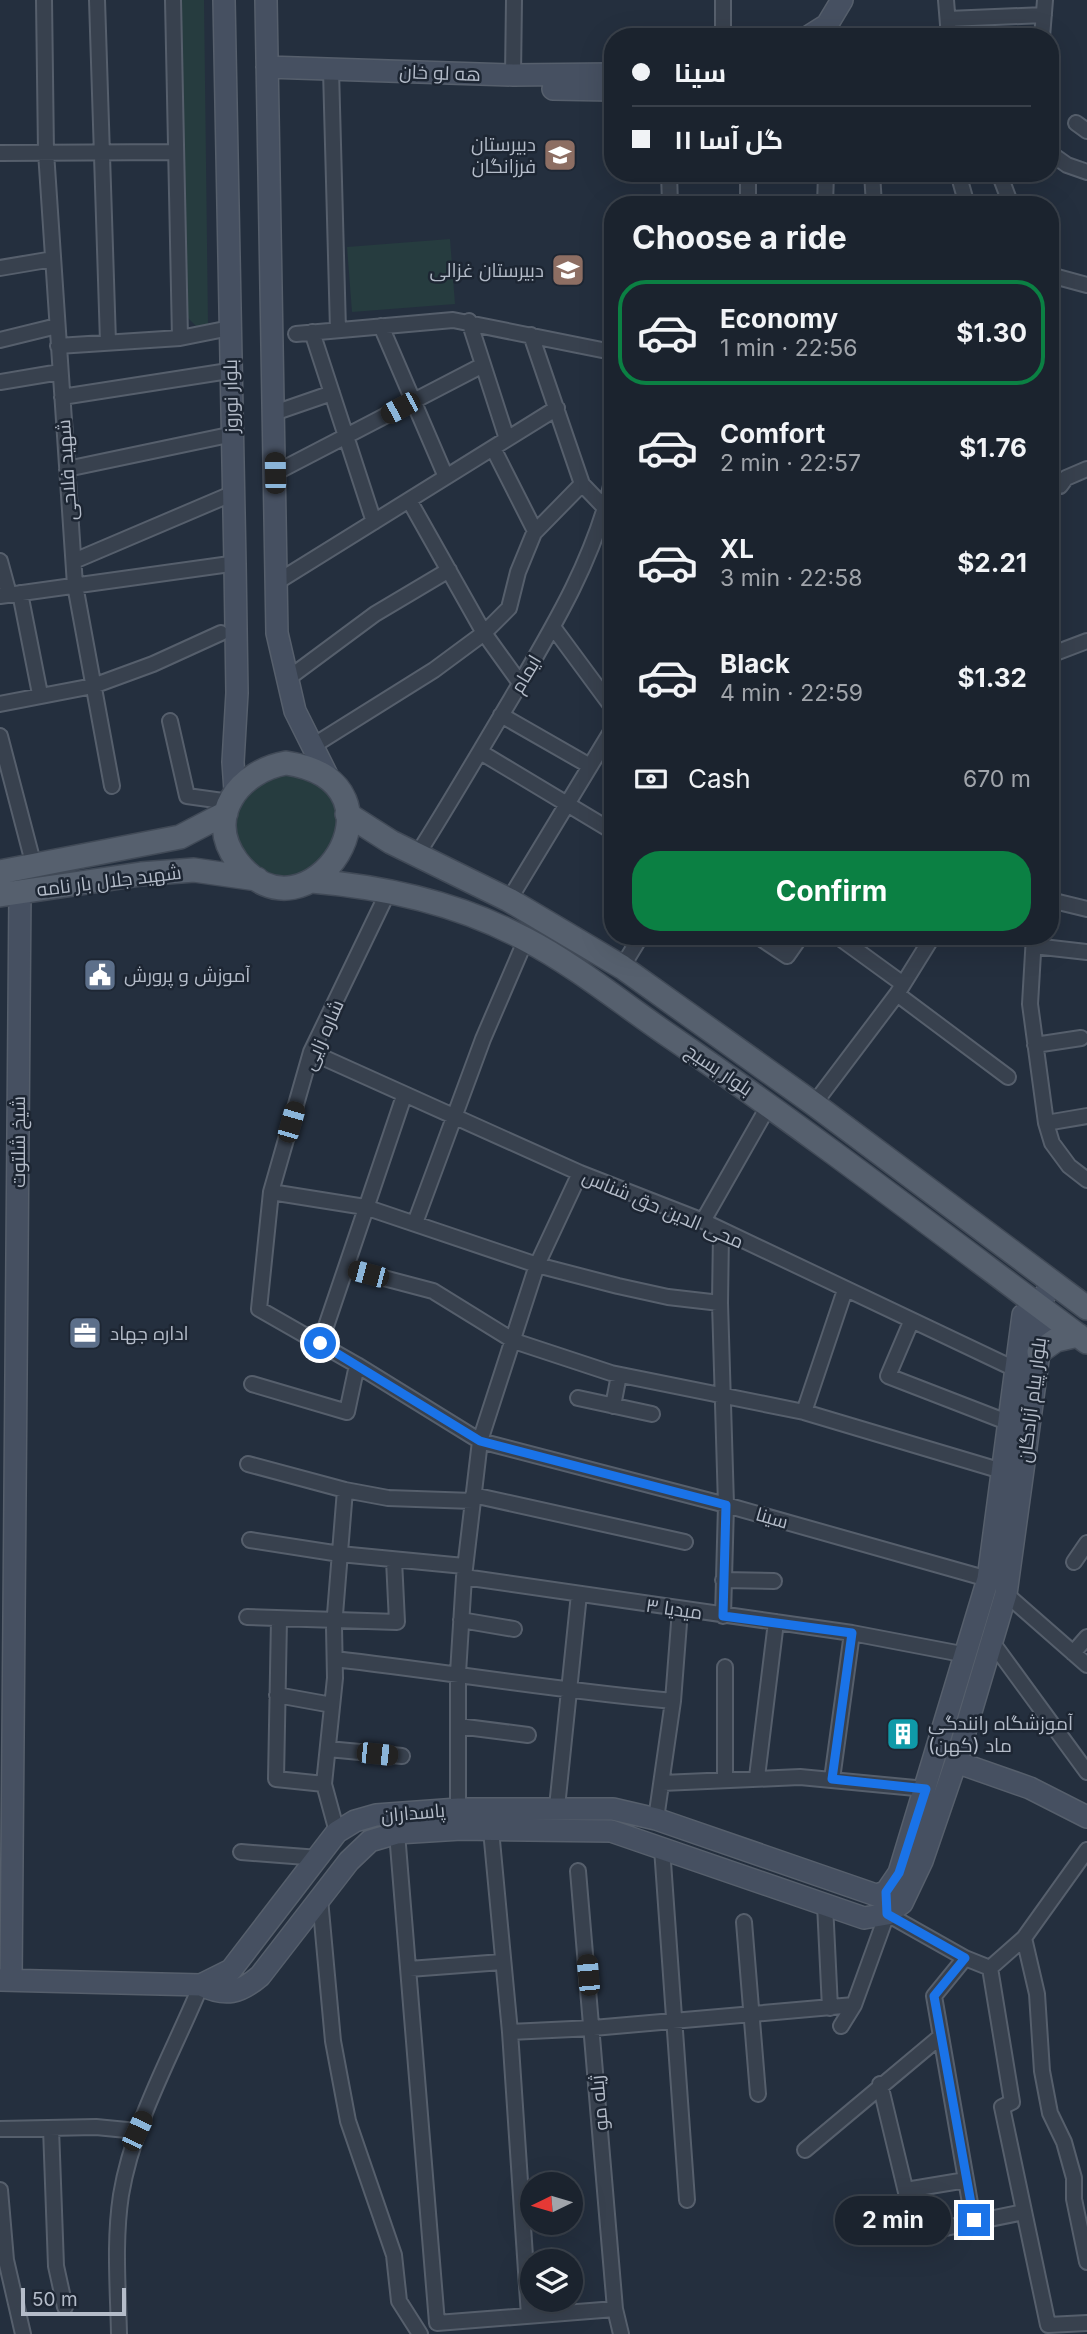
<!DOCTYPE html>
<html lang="en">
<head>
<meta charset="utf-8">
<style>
	:root { --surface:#1b232e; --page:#282f3a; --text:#f1f3f6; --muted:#a0a4aa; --line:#39404a; --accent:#0b8043 }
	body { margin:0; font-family:Inter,Cairo,sans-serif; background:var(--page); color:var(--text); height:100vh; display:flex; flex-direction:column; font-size:26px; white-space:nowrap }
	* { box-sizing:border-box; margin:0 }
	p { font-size:23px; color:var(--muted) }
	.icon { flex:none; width:38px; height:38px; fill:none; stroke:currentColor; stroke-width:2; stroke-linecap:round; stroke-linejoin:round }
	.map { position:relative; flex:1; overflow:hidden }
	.side { position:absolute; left:604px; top:196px; width:455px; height:749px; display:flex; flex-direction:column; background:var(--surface); border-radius:28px; box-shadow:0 7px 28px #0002,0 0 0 2px var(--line) }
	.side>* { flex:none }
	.top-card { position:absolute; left:604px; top:28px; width:455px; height:154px; border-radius:28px; box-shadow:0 7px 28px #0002,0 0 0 2px var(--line); display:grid; align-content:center; height:154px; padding:0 28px; background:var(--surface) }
	.needle { width:46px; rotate:265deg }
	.fabs { position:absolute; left:520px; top:2172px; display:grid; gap:14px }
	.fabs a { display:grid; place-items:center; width:63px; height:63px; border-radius:50%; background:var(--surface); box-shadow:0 7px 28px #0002,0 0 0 2px var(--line); font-size:35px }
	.scale { position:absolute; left:21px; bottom:18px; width:105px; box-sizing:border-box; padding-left:7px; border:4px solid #b4bcc9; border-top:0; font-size:19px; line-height:24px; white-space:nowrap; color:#b4bcc9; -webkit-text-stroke:5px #1d2633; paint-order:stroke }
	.end { position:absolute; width:32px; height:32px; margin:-16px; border:9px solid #1a73e8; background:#fff; box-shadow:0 0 0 4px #fff }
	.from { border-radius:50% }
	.bubble { position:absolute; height:49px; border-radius:24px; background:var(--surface); box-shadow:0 7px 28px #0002,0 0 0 2px var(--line); font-size:23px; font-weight:700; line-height:49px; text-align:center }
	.car { position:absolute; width:21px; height:42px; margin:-21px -10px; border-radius:9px; box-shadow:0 0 5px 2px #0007; background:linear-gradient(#222 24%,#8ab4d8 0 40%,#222 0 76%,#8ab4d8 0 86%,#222 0) }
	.top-card b { display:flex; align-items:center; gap:24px; height:66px; font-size:26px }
	.top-card b+b { border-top:2px solid var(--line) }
	.top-card i { width:18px; height:18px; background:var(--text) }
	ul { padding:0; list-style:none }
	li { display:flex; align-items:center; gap:21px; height:105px; margin:0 14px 10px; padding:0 14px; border:4px solid transparent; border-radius:28px }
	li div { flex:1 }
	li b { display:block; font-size:26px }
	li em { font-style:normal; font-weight:700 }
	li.selected { border-color:var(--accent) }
	li>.icon { width:63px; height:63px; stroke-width:1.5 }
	h2 { padding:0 28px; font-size:32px; line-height:84px }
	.pay { display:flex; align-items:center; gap:18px; height:77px; padding:0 28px; font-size:26px }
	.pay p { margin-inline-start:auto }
	.primary-button { display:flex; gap:14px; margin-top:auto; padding:14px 28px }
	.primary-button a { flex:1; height:80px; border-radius:28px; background:var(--accent); color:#fff; font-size:28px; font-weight:700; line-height:80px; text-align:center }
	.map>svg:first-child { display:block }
	.green { fill:#263c3f }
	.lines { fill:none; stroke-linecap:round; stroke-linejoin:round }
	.street-casing { stroke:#565f6c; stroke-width:18 }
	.secondary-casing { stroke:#565f6c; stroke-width:24 }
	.primary-casing { stroke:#414a57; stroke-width:26 }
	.street { stroke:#38414e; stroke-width:14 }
	.secondary { stroke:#465061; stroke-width:21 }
	.primary { stroke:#56606e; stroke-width:23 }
	.route { stroke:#1a73e8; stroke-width:9 }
	.labels { text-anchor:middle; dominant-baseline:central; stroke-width:5; stroke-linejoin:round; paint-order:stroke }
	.street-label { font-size:19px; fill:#b4bcc9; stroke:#1d2633 }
	.poi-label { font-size:19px; fill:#b4bcc9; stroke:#1d2633; text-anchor:start }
</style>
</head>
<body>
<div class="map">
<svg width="1087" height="2334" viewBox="0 0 1087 2334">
	<rect width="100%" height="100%" fill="#242f3e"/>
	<path class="green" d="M 181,0 L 204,0 L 208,324 L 196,326 L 184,314 Z
		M 450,239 L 455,304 L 352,312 L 347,247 Z
		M236 825a51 51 0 1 1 102 0a51 51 0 1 1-102 0Z"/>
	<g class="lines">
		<defs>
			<path id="street" d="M 44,0 L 46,152 L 75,585 L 112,786
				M 97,0 L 108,342
				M 173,0 L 180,338
				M 946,0 L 949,37
				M 948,19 L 1044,15
				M 723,37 L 723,0
				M 1042,37 L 1045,0
				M 331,70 L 338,330
				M 513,75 L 514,0
				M 1076,123 L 1087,131
				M 0,153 L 176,152
				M 1050,153 L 1067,165 L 1087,172
				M 669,173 L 670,205
				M 748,173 L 748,205
				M 872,173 L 874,205
				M 958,173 L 967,205
				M 999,173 L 1011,205
				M 825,205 L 826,173
				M 0,268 L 53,259
				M 1050,275 L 1087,285
				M 469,321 L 507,439
				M 381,326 L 446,477
				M 312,332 L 374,522
				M 296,334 L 453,320 L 612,352
				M 531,335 L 582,484 L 606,509 L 612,510
				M 0,340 L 57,326
				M 58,346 L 180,338 L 230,328
				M 0,382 L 60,372
				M 62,397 L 222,372
				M 274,413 L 332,393
				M 493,448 L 535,531
				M 67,469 L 224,436
				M 275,473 L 483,365
				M 1050,486 L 1060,486 L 1066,478 L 1087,469
				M 409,500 L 484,633 L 520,683
				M 0,561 L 9,594
				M 74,561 L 229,495
				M 277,582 L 557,408
				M 20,593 L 40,694
				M 0,596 L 230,564
				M 553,627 L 612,707
				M 1050,655 L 1087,641
				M 286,680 L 375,614 L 449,570
				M 0,704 L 93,686 L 153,664 L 221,633
				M 501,715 L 590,766
				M 170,721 L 187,796 L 230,802
				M 0,736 L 34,866
				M 311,747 L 434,670 L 484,633 L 509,608 L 518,572 L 534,533 L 582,484
				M 482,753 L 612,831
				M 417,855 C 450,803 480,751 511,699 C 552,629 593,562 612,482
				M 388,892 L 311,1052 L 271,1192 L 259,1309 L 357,1365 L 480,1441 L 726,1505 L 988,1579
				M 509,900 L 612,730
				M 1050,900 L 1087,909
				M 757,936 L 787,956 L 801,936
				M 837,936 L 903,984
				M 1034,936 L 1030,1004 L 1046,1123 L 1052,1143 L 1069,1166 L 1087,1180
				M 1034,946 L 1087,952
				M 622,967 L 641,936
				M 897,994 L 1008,1077
				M 1035,1045 L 1081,1038
				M 311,1052 L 580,1173 L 703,1221 L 1015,1369
				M 814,1104 L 897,994 L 933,936
				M 1046,1123 L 1087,1116
				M 271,1192 L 365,1207 L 537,1265 L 618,1286 L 668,1297 L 720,1303
				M 703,1221 L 769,1105
				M 415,1223 L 483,1039 L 526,939
				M 721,1232 L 720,1303 L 726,1505 L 723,1616
				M 346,1268 L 433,1291 L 514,1341 L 611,1373 L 804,1412 L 1002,1471
				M 911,1322 L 888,1376 L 1007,1422
				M 320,1344 L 404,1096
				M 252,1384 L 347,1412 L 357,1365
				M 578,1398 L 652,1414
				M 613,1406 L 619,1375
				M 804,1412 L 845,1290
				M 248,1464 L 345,1490 L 388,1498 L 473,1501
				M 473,1495 L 685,1542
				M 250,1540 L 340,1554 L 464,1566
				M 1074,1562 L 1087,1543
				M 464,1577 L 852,1633 L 967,1655
				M 723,1580 L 774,1581
				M 1006,1594 L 1087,1665
				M 247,1617 L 397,1622 L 394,1560
				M 279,1619 L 276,1779 L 324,1784
				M 461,1620 L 514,1629
				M 992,1642 L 1087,1772
				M 1073,1653 L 1087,1637
				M 335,1659 C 448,1672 559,1691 673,1701
				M 725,1667 L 725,1779
				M 277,1695 L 332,1705
				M 458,1726 L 528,1735
				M 328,1749 L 402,1756
				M 757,1777 L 776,1622
				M 832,1779 L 852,1633
				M 662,1783 L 800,1777 L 926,1789
				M 557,1807 L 579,1594
				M 458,1809 L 458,1673 L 464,1577 L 480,1441 L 537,1265 L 580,1173
				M 656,1819 L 673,1701 L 680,1610
				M 491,1830 L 510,2032 L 529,2316
				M 337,1832 L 324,1784 L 335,1678 L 334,1627 L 345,1490
				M 397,1833 L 437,2323 L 615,2309
				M 662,1848 L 687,2200
				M 241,1852 L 319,1858
				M 578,1871 L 615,2309 L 621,2334
				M 320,1899 L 333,2041 L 348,2121 L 394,2255 L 399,2301 L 420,2334
				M 825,1904 L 830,2008
				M 744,1922 L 758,2094
				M 1024,1938 L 1037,1994 L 1042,2071 L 1050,2113 L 1064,2142 L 1074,2178 L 1074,2199 L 1087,2262
				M 965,1958 L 934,1996 L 973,2220
				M 990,1968 L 1012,2102 L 1002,2107 L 1048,2325 L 1087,2323
				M 409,1969 L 502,1962
				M 841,2026 L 854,2005 L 887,1914 L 965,1958 L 990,1968 L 1024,1938 L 1087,1850
				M 510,2032 L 593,2028 L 854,2005
				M 880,2084 L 916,2234 L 1024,2212
				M 51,2128 L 56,2266 L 65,2307
				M 0,2129 L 96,2127 L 137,2131
				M 805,2150 L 941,2036
				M 0,2190 L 6,2260 L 23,2334
				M 906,2190 L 966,2180
				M 119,2334 C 118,2288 114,2241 121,2195 C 133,2122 173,2053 201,1985"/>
			<path id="secondary" d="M 224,0 L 235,564 L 237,693 L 233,762 L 235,791
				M 266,0 L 277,633 L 295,711 L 327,775
				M 808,37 L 827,25 L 842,0
				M 267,67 L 513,75 L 612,74
				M 553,89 L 612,90
				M 956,1762 L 1030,1788 L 1087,1817
				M 886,1892 L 899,1873 L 988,1579 L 1023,1315 L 1038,1305 L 1053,1283
				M 0,1980 L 201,1985 L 231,1970 L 337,1832 L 355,1821 L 376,1815 L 458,1809 L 613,1809 L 656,1819 L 876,1895 L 886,1892
				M 11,1980 L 20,892
				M 201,1985 C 226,1997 240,1993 260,1976 L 349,1861 L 370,1841 L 397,1833 L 461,1829 L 611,1831 L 864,1918 L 887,1914 L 902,1903 L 922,1861 L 956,1762 L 1006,1594 L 1042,1331 L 1038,1305"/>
			<path id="primary" d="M 286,763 C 420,783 307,953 237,861 C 204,816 240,771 286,763 Z
				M 347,814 L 391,842 L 509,900 L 622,967 L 814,1104 L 1087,1308
				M 0,872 L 180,837 L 226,813
				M 312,881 C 384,887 460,904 525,939 C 577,966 625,1006 674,1039 C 815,1136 950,1240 1087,1342
				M 0,895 L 141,874 L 194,870 L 257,879
				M 1039,1352 L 1056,1340 L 1078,1335"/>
		</defs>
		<use href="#street" class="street-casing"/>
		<use href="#secondary" class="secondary-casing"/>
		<use href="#primary" class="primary-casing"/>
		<use href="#street" class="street"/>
		<use href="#secondary" class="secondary"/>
		<use href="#primary" class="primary"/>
	</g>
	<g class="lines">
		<path class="route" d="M 320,1343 L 480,1441 L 726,1505 L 723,1616 L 852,1633 L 832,1779 L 926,1789 L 899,1873 L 886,1892 L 887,1914 L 965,1958 L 934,1996 L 974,2220"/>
	</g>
	<defs>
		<symbol id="school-square" viewBox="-11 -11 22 22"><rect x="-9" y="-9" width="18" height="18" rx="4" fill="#8d6e63" stroke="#1d2633"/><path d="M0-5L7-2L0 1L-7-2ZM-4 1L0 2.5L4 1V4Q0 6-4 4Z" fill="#fff"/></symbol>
		<symbol id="civic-square" viewBox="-11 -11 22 22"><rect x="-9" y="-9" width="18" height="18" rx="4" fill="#5c6f8a" stroke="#1d2633"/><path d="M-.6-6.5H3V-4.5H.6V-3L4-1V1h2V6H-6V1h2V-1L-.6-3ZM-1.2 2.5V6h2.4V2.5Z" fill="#fff"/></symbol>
		<symbol id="office-square" viewBox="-11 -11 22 22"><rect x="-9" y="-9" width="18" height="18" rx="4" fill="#5c6f8a" stroke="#1d2633"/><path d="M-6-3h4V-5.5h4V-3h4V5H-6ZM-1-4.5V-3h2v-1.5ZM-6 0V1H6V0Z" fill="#fff"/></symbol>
		<symbol id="building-square" viewBox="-11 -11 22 22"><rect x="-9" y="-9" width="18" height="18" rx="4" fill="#0f9aa8" stroke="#1d2633"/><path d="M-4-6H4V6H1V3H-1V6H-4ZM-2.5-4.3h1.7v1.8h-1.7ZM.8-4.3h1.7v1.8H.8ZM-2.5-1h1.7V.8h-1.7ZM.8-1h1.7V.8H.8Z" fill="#fff"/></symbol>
	</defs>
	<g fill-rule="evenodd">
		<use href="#school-square" x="541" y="136" width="38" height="38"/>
		<use href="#school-square" x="549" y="251" width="38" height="38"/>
		<use href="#civic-square" x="81" y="956" width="38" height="38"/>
		<use href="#office-square" x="66" y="1314" width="38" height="38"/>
		<use href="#building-square" x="884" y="1715" width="38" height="38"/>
	</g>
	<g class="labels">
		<g class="street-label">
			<text transform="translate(440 73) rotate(2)">هه لو خان</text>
			<text transform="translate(231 396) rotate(-91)">بلوار نوروز</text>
			<text transform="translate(67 470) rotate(-94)">شهید فلاحی</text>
			<text transform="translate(526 674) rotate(-59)">ایمام</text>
			<text transform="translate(109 881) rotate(-7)">شهید جلال بار نامه</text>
			<text transform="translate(323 1035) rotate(-66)">شاره زایی</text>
			<text transform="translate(719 1070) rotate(34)">بلوار بسیج</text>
			<text transform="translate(18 1142) rotate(-90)">شیخ شلتوت</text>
			<text transform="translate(663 1209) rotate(23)">محی الدین حق شناس</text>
			<text transform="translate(1032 1400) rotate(-83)">بلوار پیام آزادگان</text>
			<text transform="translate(772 1518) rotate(16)">سینا</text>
			<text transform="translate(674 1609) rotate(8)">میدیا ۳</text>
			<text transform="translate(413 1813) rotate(-5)">پاسداران</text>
			<text transform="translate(599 2103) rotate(-95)">ژیله مو</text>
		</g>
		<g class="poi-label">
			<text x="536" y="144" text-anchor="end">دبیرستان<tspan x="536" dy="22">فرزانگان</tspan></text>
			<text x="544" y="270" text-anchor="end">دبیرستان غزالی</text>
			<text x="124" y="975">آموزش و پرورش</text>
			<text x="110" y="1333">اداره جهاد</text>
			<text x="928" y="1723">آموزشگاه رانندگی<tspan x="928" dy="22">ماد (کهن)</tspan></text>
		</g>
	</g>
</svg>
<div class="fabs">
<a><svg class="needle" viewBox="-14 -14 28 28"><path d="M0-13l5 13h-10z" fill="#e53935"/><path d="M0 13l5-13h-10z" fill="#a0a4aa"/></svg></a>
<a><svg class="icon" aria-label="layers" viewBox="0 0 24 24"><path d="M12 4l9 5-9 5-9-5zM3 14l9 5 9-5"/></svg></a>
</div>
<div class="scale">50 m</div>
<i class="end from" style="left:320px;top:1343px"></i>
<i class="end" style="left:974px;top:2220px"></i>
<div class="bubble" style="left:835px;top:2196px;width:116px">2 min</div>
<i class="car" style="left:400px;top:408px;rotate:242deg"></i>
<i class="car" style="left:275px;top:473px;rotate:359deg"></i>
<i class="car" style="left:291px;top:1122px;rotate:16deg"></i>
<i class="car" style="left:368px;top:1274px;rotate:285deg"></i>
<i class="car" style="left:377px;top:1754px;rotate:96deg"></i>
<i class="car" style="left:588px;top:1975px;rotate:355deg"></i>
<i class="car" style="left:137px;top:2131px;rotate:25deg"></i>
<div class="top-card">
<b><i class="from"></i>سینا</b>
<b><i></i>گل آسا ۱۱</b>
</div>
<section class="side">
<h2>Choose a ride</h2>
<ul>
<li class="selected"><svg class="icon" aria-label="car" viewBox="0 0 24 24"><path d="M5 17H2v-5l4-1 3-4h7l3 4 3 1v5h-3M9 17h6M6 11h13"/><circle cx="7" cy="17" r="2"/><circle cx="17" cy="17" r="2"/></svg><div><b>Economy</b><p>1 min · 22:56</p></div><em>$1.30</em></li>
<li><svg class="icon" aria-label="car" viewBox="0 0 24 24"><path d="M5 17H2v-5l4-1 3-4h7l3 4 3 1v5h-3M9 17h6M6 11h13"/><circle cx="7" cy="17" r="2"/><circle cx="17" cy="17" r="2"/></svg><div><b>Comfort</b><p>2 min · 22:57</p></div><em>$1.76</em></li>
<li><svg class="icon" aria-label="car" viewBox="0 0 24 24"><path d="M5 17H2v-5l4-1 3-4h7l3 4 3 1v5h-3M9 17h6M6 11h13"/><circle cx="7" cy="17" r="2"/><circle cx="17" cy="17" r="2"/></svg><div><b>XL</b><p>3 min · 22:58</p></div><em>$2.21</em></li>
<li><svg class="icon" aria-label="car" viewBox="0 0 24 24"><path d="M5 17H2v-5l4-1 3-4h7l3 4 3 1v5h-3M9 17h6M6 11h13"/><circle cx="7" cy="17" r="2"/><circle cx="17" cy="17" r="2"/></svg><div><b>Black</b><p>4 min · 22:59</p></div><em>$1.32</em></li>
</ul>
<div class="pay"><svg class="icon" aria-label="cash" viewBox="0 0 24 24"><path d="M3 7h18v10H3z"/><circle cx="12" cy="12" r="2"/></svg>Cash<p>670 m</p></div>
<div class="primary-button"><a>Confirm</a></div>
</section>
</div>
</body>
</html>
